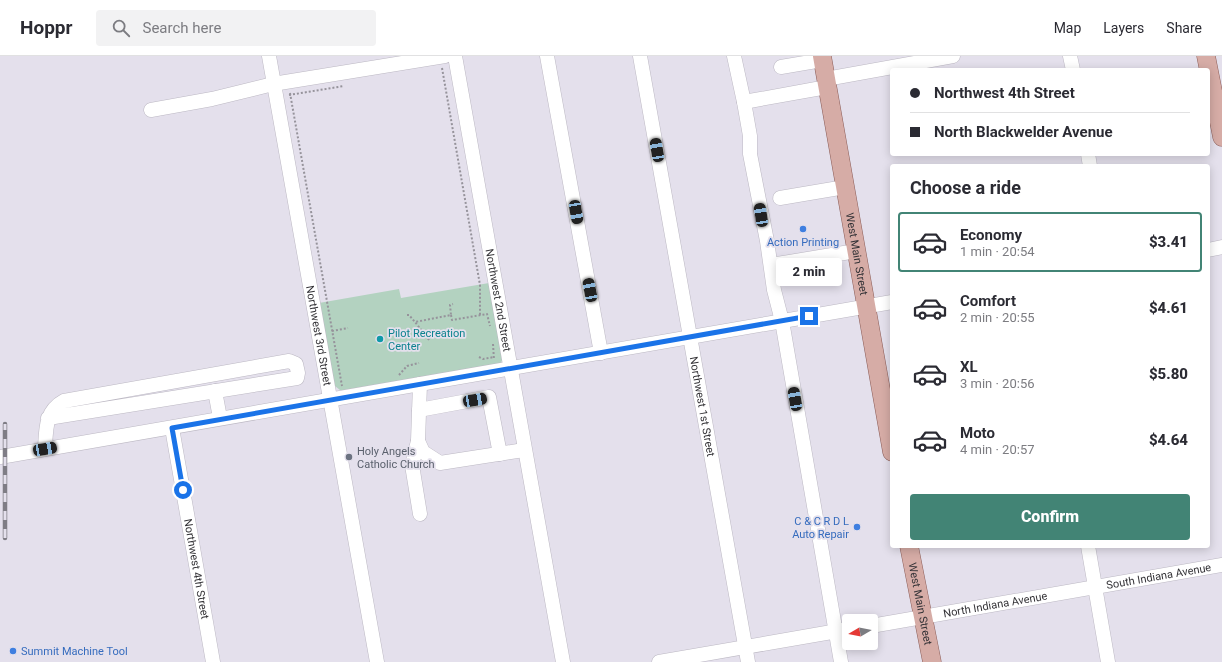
<!DOCTYPE html>
<html lang="en">
<head>
<meta charset="utf-8">
<style>
	:root { --surface:#fff; --page:#f2f2f3; --text:#2b2b33; --muted:#7c7c81; --line:#e1e1e2; --accent:#428475 }
	body { margin:0; font-family:Roboto,sans-serif; background:var(--page); color:var(--text); height:100vh; display:flex; flex-direction:column; font-size:15px; white-space:nowrap }
	* { box-sizing:border-box; margin:0 }
	p { font-size:13px; color:var(--muted) }
	.icon { flex:none; width:22px; height:22px; fill:none; stroke:currentColor; stroke-width:2; stroke-linecap:round; stroke-linejoin:round }
	.map { position:relative; flex:1; overflow:hidden }
	.sheet { position:absolute; left:890px; top:108px; width:320px; height:384px; display:flex; flex-direction:column; background:var(--surface); border-radius:4px; box-shadow:0 2px 10px #0003 }
	.sheet>* { flex:none }
	.banner { position:absolute; left:890px; top:12px; width:320px; height:88px; border-radius:4px; box-shadow:0 2px 10px #0003; display:grid; align-content:center; height:88px; padding:0 20px; background:var(--surface) }
	.needle { width:26px; rotate:260deg }
	.buttons { position:absolute; left:842px; top:558px; display:grid; gap:8px }
	.buttons a { display:grid; place-items:center; width:36px; height:36px; border-radius:4px; background:var(--surface); box-shadow:0 2px 10px #0003; font-size:20px }
	.end { position:absolute; width:18px; height:18px; margin:-9px; border:5px solid #1a73e8; background:#fff; box-shadow:0 0 0 2px #fff }
	.from { border-radius:50% }
	.bubble { position:absolute; height:28px; border-radius:4px; background:var(--surface); box-shadow:0 2px 10px #0003; font-size:13px; font-weight:800; line-height:28px; text-align:center }
	.car { position:absolute; width:12px; height:24px; margin:-12px -6px; border-radius:5px; box-shadow:0 0 3px 1px #0007; background:linear-gradient(#222 24%,#8ab4d8 0 40%,#222 0 76%,#8ab4d8 0 86%,#222 0) }
	.banner b { display:flex; align-items:center; gap:14px; height:38px; font-size:15px }
	.banner b+b { border-top:1px solid var(--line) }
	.banner i { width:10px; height:10px; background:var(--text) }
	ul { padding:0; list-style:none }
	li { display:flex; align-items:center; gap:12px; height:60px; margin:0 8px 6px; padding:0 12px; border:2px solid transparent; border-radius:4px }
	li div { flex:1 }
	li b { display:block; font-size:15px }
	li em { font-style:normal; font-weight:800 }
	li.on { border-color:var(--accent) }
	li>.icon { width:36px; height:36px; stroke-width:1.5 }
	h2 { padding:0 20px; font-size:18px; line-height:48px }
	.cta { display:flex; gap:8px; margin-top:auto; padding:8px 20px }
	.cta a { flex:1; height:46px; border-radius:4px; background:var(--accent); color:#fff; font-size:16px; font-weight:800; line-height:46px; text-align:center }
	header { display:flex; align-items:center; gap:24px; box-sizing:border-box; height:56px; padding:0 20px; background:var(--surface); border-bottom:1px solid var(--line) }
	header strong { font-size:19px }
	nav { display:flex; gap:22px; margin-inline-start:auto; font-size:14px }
	.search { width:280px; height:36px; background:var(--page); display:flex; align-items:center; gap:10px; box-sizing:border-box; padding:0 14px; border-radius:4px; color:var(--muted); font-size:15px }
	.map>svg:first-child { display:block }
	.green { fill:#b3d2c0 }
	.lines { fill:none; stroke-linecap:round; stroke-linejoin:round }
	.minor-casing { stroke:#bcb8c3; stroke-width:15 }
	.major-casing { stroke:#8b5d58; stroke-width:19 }
	.path { stroke:#96939b; stroke-width:2; stroke-dasharray:2 2; stroke-linecap:butt }
	.minor { stroke:#fff; stroke-width:14 }
	.major { stroke:#d6aca6; stroke-width:18 }
	.rail-casing { stroke:#7f7d85; stroke-width:4.5 }
	.rail { stroke:#e4e0ec; stroke-width:3; stroke-dasharray:9; stroke-linecap:butt }
	.route { stroke:#1a73e8; stroke-width:5 }
	.shop-dot { fill:#3f7fe0; stroke:#e4e0ec; stroke-width:1.5 }
	.culture-dot { fill:#0f9aa8; stroke:#e4e0ec; stroke-width:1.5 }
	.worship-dot { fill:#6b7280; stroke:#e4e0ec; stroke-width:1.5 }
	.labels { text-anchor:middle; dominant-baseline:central; stroke-width:3.5; stroke-linejoin:round; paint-order:stroke }
	.shop-label { font-size:11px; fill:#366cbe; stroke:#e4e0ec }
	.street-label { font-size:11px; fill:#333236; stroke:#e4e0ec }
	.culture-label { font-size:11px; fill:#0d838f; stroke:#e4e0ec; text-anchor:start }
	.worship-label { font-size:11px; fill:#5b616d; stroke:#e4e0ec; text-anchor:start }
</style>
</head>
<body>
<header>
<strong>Hoppr</strong>
<div class="search"><svg class="icon" aria-label="search" viewBox="0 0 24 24"><circle cx="10" cy="10" r="6"/><path d="M15 15l6 6"/></svg>Search here</div>
<nav><a>Map</a><a>Layers</a><a>Share</a></nav>
</header>
<div class="map">
<svg width="1222" height="606" viewBox="0 0 1222 606">
	<rect width="100%" height="100%" fill="#e4e0ec"/>
	<path class="green" d="M 489,227 L 502,304 L 501,307 L 344,334 L 340,334 L 335,330 L 319,247 L 399,233 L 401,242 Z"/>
	<g class="lines">
		<defs>
			<g id="minor">
				<path id="s1" d="M 269,0 L 377,606"/>
				<path id="s2" d="M 455,0 L 563,606"/>
				<path d="M 547,0 L 601,297"/>
				<path id="s3" d="M 640,0 L 748,606"/>
				<path d="M 734,0 L 744,46 L 750,80 L 750,98 L 767,185 L 774,234 L 782,265 L 841,606"/>
				<path d="M 1070,0 L 1073,14"/>
				<path d="M 781,11 L 822,4"/>
				<path d="M 826,23 L 953,0"/>
				<path d="M 744,46 L 827,31"/>
				<path d="M 151,54 L 212,43 L 273,28 L 445,0"/>
				<path d="M 1088,98 L 1090,110"/>
				<path d="M 780,142 L 845,131"/>
				<path d="M 1208,194 L 1222,191"/>
				<path d="M 771,209 L 856,195"/>
				<path d="M 420,328 L 418,385 L 423,396 L 440,407 L 524,394"/>
				<path d="M 215,335 L 220,362"/>
				<path d="M 419,354 L 489,341 L 500,398"/>
				<path id="s4" d="M 172,372 L 213,606"/>
				<path d="M 418,385 L 412,409 L 420,458"/>
				<path d="M 45,393 C 46,374 45,355 64,345 L 289,305 L 296,308 L 298,317 L 297,322 L 48,362"/>
				<path d="M 0,401 L 892,246"/>
				<path d="M 1088,490 L 1108,606"/>
				<path id="s5" d="M 871,570 L 1222,509"/>
				<path d="M 659,606 L 849,573"/>
			</g>
			<g id="major">
				<path id="s6" d="M 822,0 L 892,396"/>
				<path d="M 1206,0 L 1222,81"/>
				<path id="s7" d="M 909,490 L 932,606"/>
			</g>
		</defs>
		<use href="#minor" class="minor-casing"/>
		<use href="#major" class="major-casing"/>
		<path class="path" d="M 442,12 L 480,229 L 480,259
			M 290,37 L 342,330
			M 289,39 L 344,30
			M 407,259 L 409,259 L 415,266
			M 451,259 L 452,264 L 487,258 L 490,270
			M 332,275 L 348,272
			M 429,284 L 415,266 L 451,259 L 450,249 L 453,248
			M 493,288 L 494,304
			M 479,301 L 483,303 L 494,301
			M 399,319 L 407,310 L 419,307"/>
		<use href="#minor" class="minor"/>
		<use href="#major" class="major"/>
		<defs>
			<path id="rail" d="M 5,482 L 5,368"/>
		</defs>
		<use href="#rail" class="rail-casing"/>
		<use href="#rail" class="rail"/>
	</g>
	<g class="lines">
		<path class="route" d="M 183,434 L 172,372 L 809,260"/>
	</g>
	<g class="shop-dot">
		<circle cx="803" cy="173" r="4"/>
		<circle cx="857" cy="471" r="4"/>
		<circle cx="13" cy="595" r="4"/>
	</g>
	<circle class="culture-dot" cx="380" cy="283" r="4"/>
	<circle class="worship-dot" cx="349" cy="401" r="4"/>
	<g class="labels">
		<g class="shop-label">
			<text x="803" y="186">Action Printing</text>
			<text x="849" y="465" text-anchor="end">C &amp; C R D L<tspan x="849" dy="13">Auto Repair</tspan></text>
			<text x="21" y="595" text-anchor="start">Summit Machine Tool</text>
		</g>
		<g class="street-label">
			<text stroke="none"><textPath href="#s6" startOffset="201">West Main Street</textPath></text>
			<text stroke="none"><textPath href="#s2" startOffset="248">Northwest 2nd Street</textPath></text>
			<text stroke="none"><textPath href="#s1" startOffset="284">Northwest 3rd Street</textPath></text>
			<text stroke="none"><textPath href="#s3" startOffset="356">Northwest 1st Street</textPath></text>
			<text stroke="none"><textPath href="#s4" startOffset="143">Northwest 4th Street</textPath></text>
			<text stroke="none"><textPath href="#s5" startOffset="292">South Indiana Avenue</textPath></text>
			<text stroke="none"><textPath href="#s7" startOffset="59">West Main Street</textPath></text>
			<text stroke="none"><textPath href="#s5" startOffset="126">North Indiana Avenue</textPath></text>
		</g>
		<g class="culture-label">
			<text x="388" y="277">Pilot Recreation<tspan x="388" dy="13">Center</tspan></text>
		</g>
		<g class="worship-label">
			<text x="357" y="395">Holy Angels<tspan x="357" dy="13">Catholic Church</tspan></text>
		</g>
	</g>
</svg>
<div class="buttons">
<a><svg class="needle" viewBox="-14 -14 28 28"><path d="M0-13l5 13h-10z" fill="#e53935"/><path d="M0 13l5-13h-10z" fill="#7c7c81"/></svg></a>
</div>
<i class="end from" style="left:183px;top:434px"></i>
<i class="end" style="left:809px;top:260px"></i>
<div class="bubble" style="left:776px;top:202px;width:66px">2 min</div>
<i class="car" style="left:657px;top:94px;rotate:350deg"></i>
<i class="car" style="left:576px;top:156px;rotate:170deg"></i>
<i class="car" style="left:761px;top:159px;rotate:351deg"></i>
<i class="car" style="left:590px;top:234px;rotate:349deg"></i>
<i class="car" style="left:795px;top:343px;rotate:350deg"></i>
<i class="car" style="left:475px;top:344px;rotate:80deg"></i>
<i class="car" style="left:45px;top:393px;rotate:80deg"></i>
<div class="banner">
<b><i class="from"></i>Northwest 4th Street</b>
<b><i></i>North Blackwelder Avenue</b>
</div>
<section class="sheet">
<h2>Choose a ride</h2>
<ul>
<li class="on"><svg class="icon" aria-label="car" viewBox="0 0 24 24"><path d="M5 17H2v-5l4-1 3-4h7l3 4 3 1v5h-3M9 17h6M6 11h13"/><circle cx="7" cy="17" r="2"/><circle cx="17" cy="17" r="2"/></svg><div><b>Economy</b><p>1 min · 20:54</p></div><em>$3.41</em></li>
<li><svg class="icon" aria-label="car" viewBox="0 0 24 24"><path d="M5 17H2v-5l4-1 3-4h7l3 4 3 1v5h-3M9 17h6M6 11h13"/><circle cx="7" cy="17" r="2"/><circle cx="17" cy="17" r="2"/></svg><div><b>Comfort</b><p>2 min · 20:55</p></div><em>$4.61</em></li>
<li><svg class="icon" aria-label="car" viewBox="0 0 24 24"><path d="M5 17H2v-5l4-1 3-4h7l3 4 3 1v5h-3M9 17h6M6 11h13"/><circle cx="7" cy="17" r="2"/><circle cx="17" cy="17" r="2"/></svg><div><b>XL</b><p>3 min · 20:56</p></div><em>$5.80</em></li>
<li><svg class="icon" aria-label="car" viewBox="0 0 24 24"><path d="M5 17H2v-5l4-1 3-4h7l3 4 3 1v5h-3M9 17h6M6 11h13"/><circle cx="7" cy="17" r="2"/><circle cx="17" cy="17" r="2"/></svg><div><b>Moto</b><p>4 min · 20:57</p></div><em>$4.64</em></li>
</ul>
<div class="cta"><a>Confirm</a></div>
</section>
</div>
</body>
</html>
